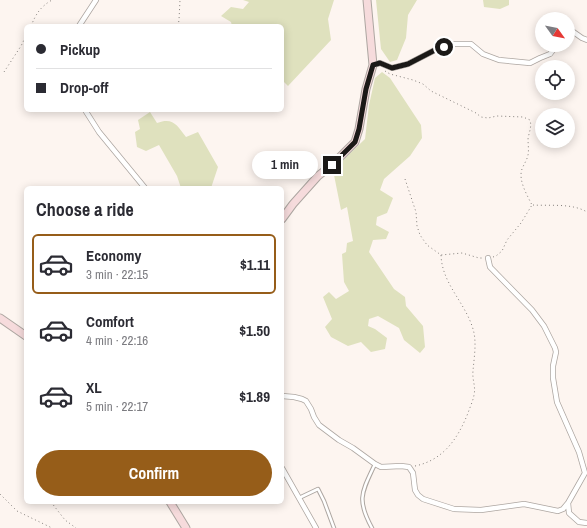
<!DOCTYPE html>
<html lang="en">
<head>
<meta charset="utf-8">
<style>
	:root { --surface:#fff; --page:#f2f2f3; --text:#2b2b33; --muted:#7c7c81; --line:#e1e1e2; --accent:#965d19 }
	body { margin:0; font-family:"Archivo Narrow",sans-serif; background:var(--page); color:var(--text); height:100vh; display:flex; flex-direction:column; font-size:15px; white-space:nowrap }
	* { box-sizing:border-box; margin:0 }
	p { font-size:13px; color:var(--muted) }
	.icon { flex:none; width:22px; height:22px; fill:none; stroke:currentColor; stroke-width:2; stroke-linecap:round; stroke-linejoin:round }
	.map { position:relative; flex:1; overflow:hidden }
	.side { position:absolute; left:24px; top:186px; width:260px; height:318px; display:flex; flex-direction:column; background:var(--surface); border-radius:6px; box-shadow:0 2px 10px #0003 }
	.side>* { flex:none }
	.banner { position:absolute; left:24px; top:24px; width:260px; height:88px; border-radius:6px; box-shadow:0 2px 10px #0003; display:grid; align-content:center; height:88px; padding:0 12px; background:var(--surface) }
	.needle { width:26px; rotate:123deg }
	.tools { position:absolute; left:535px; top:12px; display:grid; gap:8px }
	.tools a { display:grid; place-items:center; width:40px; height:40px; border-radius:50%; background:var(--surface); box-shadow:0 2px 10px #0003; font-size:20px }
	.end { position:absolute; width:18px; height:18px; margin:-9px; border:5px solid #1b1917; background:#fff; box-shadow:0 0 0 2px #fff }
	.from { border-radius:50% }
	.bubble { position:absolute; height:28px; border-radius:14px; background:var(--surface); box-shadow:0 2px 10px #0003; font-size:13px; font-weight:700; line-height:28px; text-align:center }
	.banner b { display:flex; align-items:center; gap:14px; height:38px; font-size:15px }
	.banner b+b { border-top:1px solid var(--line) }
	.banner i { width:10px; height:10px; background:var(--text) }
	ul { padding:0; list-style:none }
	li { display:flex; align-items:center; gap:12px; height:60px; margin:0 8px 6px; padding:0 4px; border:2px solid transparent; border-radius:6px }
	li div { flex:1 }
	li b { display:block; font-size:15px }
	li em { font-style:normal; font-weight:700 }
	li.active { border-color:var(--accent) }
	li>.icon { width:36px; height:36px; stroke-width:1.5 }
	h2 { padding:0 12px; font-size:18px; line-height:48px }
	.primary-button { display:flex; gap:8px; margin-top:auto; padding:8px 12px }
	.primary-button a { flex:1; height:46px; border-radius:24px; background:var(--accent); color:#fff; font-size:16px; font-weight:700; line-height:46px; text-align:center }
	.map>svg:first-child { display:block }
	.green { fill:#dfe1be }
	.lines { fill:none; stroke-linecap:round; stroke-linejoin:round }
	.lane-casing { stroke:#ada6a1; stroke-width:4.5 }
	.street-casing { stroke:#ada6a1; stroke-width:6 }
	.secondary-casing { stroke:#ada6a1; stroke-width:9 }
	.path { stroke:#84807c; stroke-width:1; stroke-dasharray:1 3; stroke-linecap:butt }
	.lane { stroke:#fff; stroke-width:2.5 }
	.street { stroke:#fff; stroke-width:4.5 }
	.secondary { stroke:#f6dbdc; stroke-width:7 }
	.route { stroke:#1b1917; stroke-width:5 }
</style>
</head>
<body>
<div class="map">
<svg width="587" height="528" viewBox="0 0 587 528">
	<rect width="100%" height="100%" fill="#fdf5f0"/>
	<path class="green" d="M 243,0 L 334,0 L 328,19 L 331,40 L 288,86 L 284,82 L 282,83 L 282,26 L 232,26 L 231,22 L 221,16 L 231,7 L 243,9 L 249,2 Z
		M 376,0 L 417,0 L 408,15 L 406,38 L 397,60 L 390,62 L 381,49 Z
		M 483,0 L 509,0 L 509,5 L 500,9 L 484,7 Z
		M 382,72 L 390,78 L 421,125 L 422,138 L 410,156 L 384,179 L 380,190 L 393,198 L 387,213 L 377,217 L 376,225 L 389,232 L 386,239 L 373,240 L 369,252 L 394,289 L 405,297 L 406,306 L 423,326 L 425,347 L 420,353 L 404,340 L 399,328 L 378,316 L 369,319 L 368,326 L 375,329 L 387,338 L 385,349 L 371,352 L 361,342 L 348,346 L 331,337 L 325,327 L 332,319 L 323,297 L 329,292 L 336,299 L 349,291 L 344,282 L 342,254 L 346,252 L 347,243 L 353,241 L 347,207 L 341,210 L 333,170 L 365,139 L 369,105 L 375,78 Z
		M 150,112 L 157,123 C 173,117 177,125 186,137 L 198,132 L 218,167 L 211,188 L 181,188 L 177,176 L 159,145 L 146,151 L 137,147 L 135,132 L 140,129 L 138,120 Z"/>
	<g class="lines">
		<defs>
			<path id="lane" d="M 299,498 L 318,489 L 324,501 L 334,528
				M 372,528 C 356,499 362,492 375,464"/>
			<path id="street" d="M 79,26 L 96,0
				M 568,31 L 572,31 L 582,38 L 587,40
				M 373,65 L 380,63 L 392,68 L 408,64 L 435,50 L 452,44 L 471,44 L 483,54 L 499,60 L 530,63 L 540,58 L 550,54 L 557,45
				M 85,110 L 99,132 L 145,188
				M 488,258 L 490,267 L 532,310 L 544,326 L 555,348 L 556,352 L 553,366 L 553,378 L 557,402 L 579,452 L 585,473 L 568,503 L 569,513 L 579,522 L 587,523
				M 282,396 L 294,397 L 302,399 L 306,401 L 311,409 L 314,417 L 319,425 L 339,440 L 353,448 L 375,464 L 381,467 L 401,466 L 409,467 L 413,473 L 415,490 L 418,495 L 423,499 L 454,509 L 481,510 L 524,504 L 558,511 L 563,509 L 568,503
				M 282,468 L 316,528"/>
			<path id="secondary" d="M 282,219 L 293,204 L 318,176 L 332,165 L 355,142 L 359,129 L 366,89 L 373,65 L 367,0
				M 0,318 L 26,336
				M 170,502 L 186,528"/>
		</defs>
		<use href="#lane" class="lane-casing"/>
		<use href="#street" class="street-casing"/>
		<use href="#secondary" class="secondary-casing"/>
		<path class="path" d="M 31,26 C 36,14 40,7 52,0
			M 178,26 L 179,20 L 180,0
			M 385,71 L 390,74 L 413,80 L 423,84 L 431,91 L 476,113 L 481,117 L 488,118 L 497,116 L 523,117 L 530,120 C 532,127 529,132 528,139 C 528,144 529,150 528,155 C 527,160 524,164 522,169 C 518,180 527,195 532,205
			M 4,72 L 21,46 L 26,36
			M 405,179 L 416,212 L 417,226 L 420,235 L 427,245 L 441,255 L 462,253 L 479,258 L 483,258
			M 533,205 C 550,206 572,203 587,212
			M 493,257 L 496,256 L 502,251 L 507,240 L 521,223 L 532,205
			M 26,424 L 25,432 L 26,438
			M 415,466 C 444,460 458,438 468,413 C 470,407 473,401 474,395 C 476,386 472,380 473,371 C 474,358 477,342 473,329 C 465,302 442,284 441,255
			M 0,494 L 17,511 L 52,528
			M 51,502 L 65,520 L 76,528"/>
		<use href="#lane" class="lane"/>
		<use href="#street" class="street"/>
		<use href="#secondary" class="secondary"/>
	</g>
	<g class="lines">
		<path class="route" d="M 332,165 L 355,142 L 359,129 L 366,89 L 373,65 L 380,63 L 392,68 L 408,64 L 435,50 L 444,47"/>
	</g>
</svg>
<div class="tools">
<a><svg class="needle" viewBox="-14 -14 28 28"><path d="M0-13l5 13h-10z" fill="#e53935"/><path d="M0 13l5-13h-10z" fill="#7c7c81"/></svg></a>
<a><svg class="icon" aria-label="locate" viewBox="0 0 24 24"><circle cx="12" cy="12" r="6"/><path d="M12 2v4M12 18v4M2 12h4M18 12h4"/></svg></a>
<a><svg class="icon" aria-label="layers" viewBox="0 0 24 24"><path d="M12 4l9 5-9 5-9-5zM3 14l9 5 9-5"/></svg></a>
</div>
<i class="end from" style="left:444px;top:47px"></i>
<i class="end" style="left:332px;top:165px"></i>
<div class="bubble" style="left:252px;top:151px;width:66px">1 min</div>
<div class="banner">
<b><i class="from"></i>Pickup</b>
<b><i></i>Drop-off</b>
</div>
<section class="side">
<h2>Choose a ride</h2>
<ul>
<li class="active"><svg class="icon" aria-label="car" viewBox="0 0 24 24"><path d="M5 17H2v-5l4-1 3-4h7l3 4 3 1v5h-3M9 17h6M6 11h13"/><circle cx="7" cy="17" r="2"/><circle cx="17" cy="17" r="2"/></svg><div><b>Economy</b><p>3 min · 22:15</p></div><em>$1.11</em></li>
<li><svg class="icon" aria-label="car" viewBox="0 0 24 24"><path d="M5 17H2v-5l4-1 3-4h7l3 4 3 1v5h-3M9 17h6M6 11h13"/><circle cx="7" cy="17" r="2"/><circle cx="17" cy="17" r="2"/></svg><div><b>Comfort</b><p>4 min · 22:16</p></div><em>$1.50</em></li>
<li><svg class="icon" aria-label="car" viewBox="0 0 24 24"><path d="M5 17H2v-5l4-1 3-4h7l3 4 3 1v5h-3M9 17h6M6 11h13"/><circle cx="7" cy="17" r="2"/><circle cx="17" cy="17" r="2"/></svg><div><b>XL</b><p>5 min · 22:17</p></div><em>$1.89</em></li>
</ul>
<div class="primary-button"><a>Confirm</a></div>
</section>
</div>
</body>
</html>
